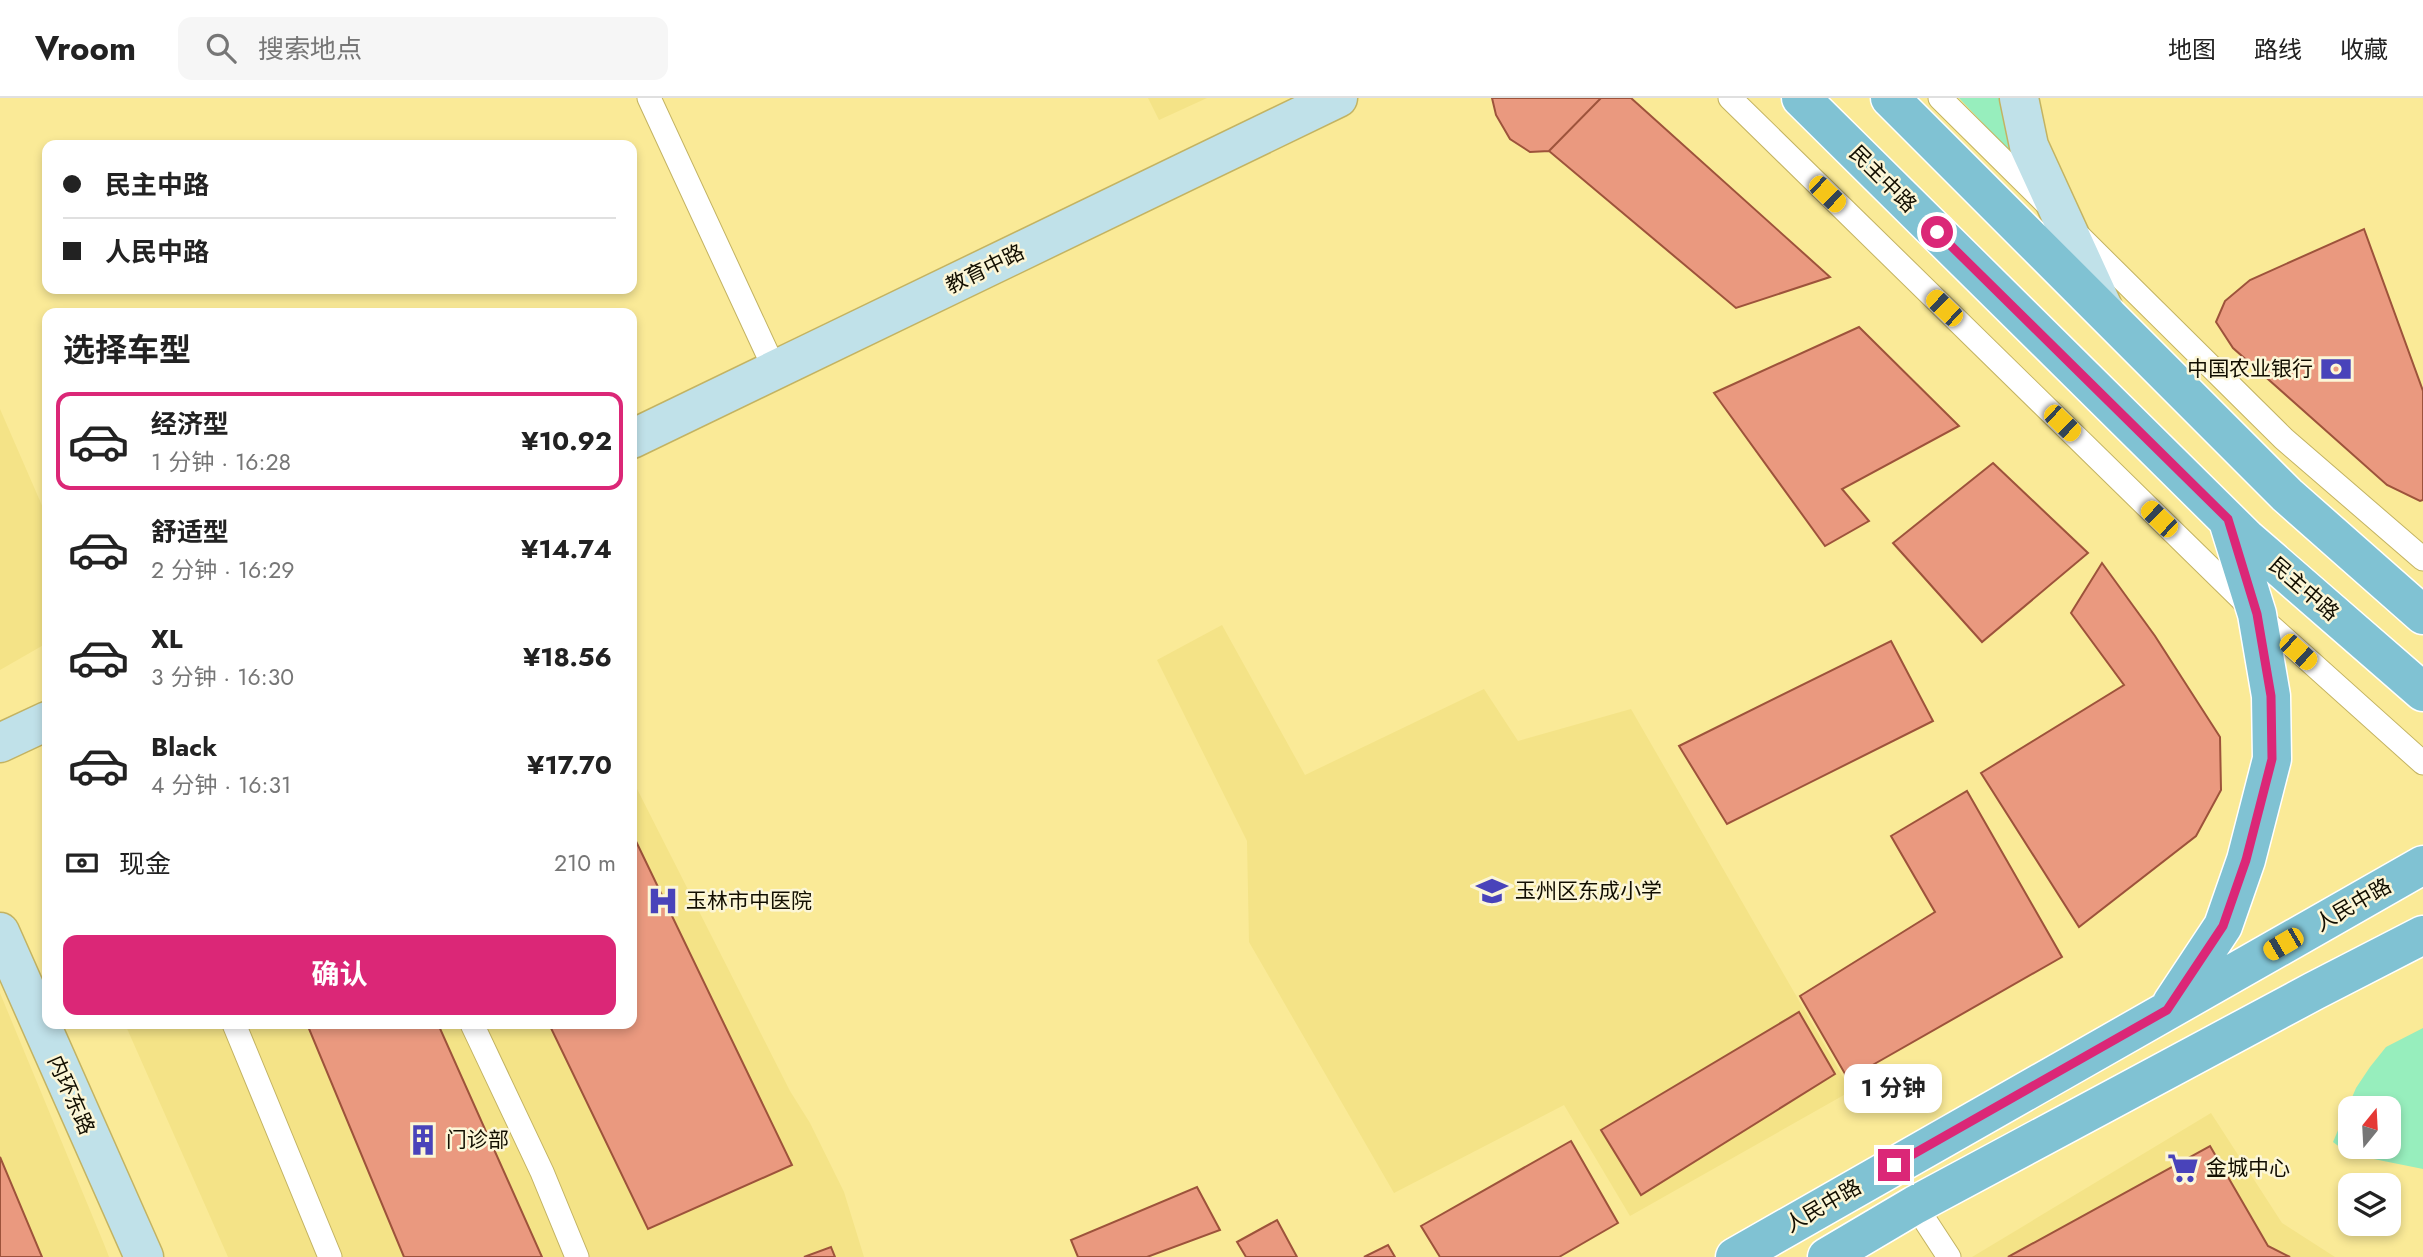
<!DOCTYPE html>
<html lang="zh">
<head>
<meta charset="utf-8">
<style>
	:root { --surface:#fff; --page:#f6f6f6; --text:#222; --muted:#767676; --line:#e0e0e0; --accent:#db2777 }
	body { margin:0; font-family:Jost,"Noto Sans SC",sans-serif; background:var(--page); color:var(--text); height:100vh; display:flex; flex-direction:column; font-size:26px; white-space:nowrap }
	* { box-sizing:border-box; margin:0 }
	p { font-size:23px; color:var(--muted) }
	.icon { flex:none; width:38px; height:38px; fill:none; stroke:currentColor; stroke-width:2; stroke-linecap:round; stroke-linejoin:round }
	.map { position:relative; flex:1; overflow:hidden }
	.panel { position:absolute; left:42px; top:210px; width:595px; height:721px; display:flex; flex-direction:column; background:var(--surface); border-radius:14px; box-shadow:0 4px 10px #0003 }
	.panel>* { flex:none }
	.banner { position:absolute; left:42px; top:42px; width:595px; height:154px; border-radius:14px; box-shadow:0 4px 10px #0003; display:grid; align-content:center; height:154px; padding:0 21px; background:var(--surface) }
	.needle { width:46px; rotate:18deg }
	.fabs { position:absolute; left:2338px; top:998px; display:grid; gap:14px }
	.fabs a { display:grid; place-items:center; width:63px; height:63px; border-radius:14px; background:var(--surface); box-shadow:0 4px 10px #0003; font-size:35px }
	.end { position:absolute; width:32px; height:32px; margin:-16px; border:9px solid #db2777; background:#fff; box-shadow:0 0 0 4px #fff }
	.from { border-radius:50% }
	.bubble { position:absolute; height:49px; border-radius:14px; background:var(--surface); box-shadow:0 4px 10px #0003; font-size:23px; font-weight:700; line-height:49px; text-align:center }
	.car { position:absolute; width:21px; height:42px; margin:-21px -10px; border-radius:9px; box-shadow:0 0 5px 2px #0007; background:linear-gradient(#f5c518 24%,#345 0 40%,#f5c518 0 76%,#345 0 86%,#f5c518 0) }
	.banner b { display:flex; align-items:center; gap:24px; height:66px; font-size:26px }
	.banner b+b { border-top:2px solid var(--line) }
	.banner i { width:18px; height:18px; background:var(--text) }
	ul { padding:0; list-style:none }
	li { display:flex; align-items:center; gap:21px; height:98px; margin:0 14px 10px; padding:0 7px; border:4px solid transparent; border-radius:14px }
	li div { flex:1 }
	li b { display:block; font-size:26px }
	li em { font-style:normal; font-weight:700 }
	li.selected { border-color:var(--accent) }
	li>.icon { width:63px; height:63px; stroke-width:1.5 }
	h2 { padding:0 21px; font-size:32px; line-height:84px }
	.pay { display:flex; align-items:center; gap:18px; height:77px; padding:0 21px; font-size:26px }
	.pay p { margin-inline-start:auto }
	.action { display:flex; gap:14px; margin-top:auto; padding:14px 21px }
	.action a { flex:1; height:80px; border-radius:14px; background:var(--accent); color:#fff; font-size:28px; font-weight:700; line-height:80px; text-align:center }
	header { display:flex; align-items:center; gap:42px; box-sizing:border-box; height:98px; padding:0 35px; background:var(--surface); border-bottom:2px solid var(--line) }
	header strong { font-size:33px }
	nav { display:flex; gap:38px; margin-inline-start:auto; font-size:24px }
	.search { width:490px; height:63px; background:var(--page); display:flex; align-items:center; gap:18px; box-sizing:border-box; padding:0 24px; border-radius:14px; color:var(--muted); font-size:26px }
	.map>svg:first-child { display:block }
	.built { fill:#f4e387 }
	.green { fill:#97eebd; fill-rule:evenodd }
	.building { fill:#ea997f; stroke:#9d533b; stroke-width:2 }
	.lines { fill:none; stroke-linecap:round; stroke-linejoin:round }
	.service-casing { stroke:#c3b362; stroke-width:25 }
	.secondary-casing { stroke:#c3b362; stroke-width:41 }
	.primary-casing { stroke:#fff; stroke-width:41 }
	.service { stroke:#fff; stroke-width:23 }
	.secondary { stroke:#c0e1e9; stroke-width:38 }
	.primary { stroke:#80c2d3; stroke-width:38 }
	.route { stroke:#db2777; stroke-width:9 }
	.labels { text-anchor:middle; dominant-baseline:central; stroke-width:5; stroke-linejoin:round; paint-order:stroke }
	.street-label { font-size:21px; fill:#120e00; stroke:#fcf6d7 }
	.poi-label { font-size:21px; fill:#120e00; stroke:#fcf6d7; text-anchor:start }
</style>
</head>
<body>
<header>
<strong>Vroom</strong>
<div class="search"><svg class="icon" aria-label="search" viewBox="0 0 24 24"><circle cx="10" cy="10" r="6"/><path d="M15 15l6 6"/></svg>搜索地点</div>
<nav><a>地图</a><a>路线</a><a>收藏</a></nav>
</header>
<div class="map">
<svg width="2423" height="1159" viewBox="0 0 2423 1159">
	<rect width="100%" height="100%" fill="#faea97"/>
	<path class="built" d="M 1148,0 L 1207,0 L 1159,22 Z
		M 0,311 L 47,419 L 47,545 L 0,572 Z
		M 1222,527 L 1305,677 L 1484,591 L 1518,643 L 1631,611 L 1851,993 L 1630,1118 L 1564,1007 L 1394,1095 L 1249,844 L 1247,743 L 1157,562 Z
		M 632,681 L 790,993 L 810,1025 L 844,1094 L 864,1159 L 228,1159 L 125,926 L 632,926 Z
		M 0,895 L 104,1146 L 109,1159 L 0,1159 Z
		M 2211,1015 L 2282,1125 L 2335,1159 L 1972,1159 Z"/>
	<path class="green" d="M 1959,0 L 2002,0 L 2011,55 Z
		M 2423,930 L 2423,1071 L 2349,1056 L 2333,1044 L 2356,990 L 2370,969 L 2386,949 ZM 2350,1010 L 2389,1010 L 2389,1048 L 2350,1048 Z"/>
	<path class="building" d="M 1492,0 L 1601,0 L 1549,53 L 1530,54 L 1510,41 L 1496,17 Z
		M 1601,0 L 1631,0 L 1830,179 L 1736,210 L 1549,53 Z
		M 2364,131 L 2423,293 L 2423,402 L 2420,403 L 2387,387 L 2233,250 L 2216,224 L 2225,203 L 2250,182 Z
		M 1859,229 L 1959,328 L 1842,391 L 1869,423 L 1825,448 L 1714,295 Z
		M 1993,365 L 2088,455 L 1982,544 L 1893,445 Z
		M 2102,465 L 2155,538 L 2220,639 L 2221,692 L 2196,738 L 2079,829 L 1981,675 L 2124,587 L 2071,515 Z
		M 1891,543 L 1933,623 L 1727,726 L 1679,648 Z
		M 1967,693 L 2062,859 L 1848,981 L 1800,898 L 1935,814 L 1891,738 Z
		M 632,735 L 792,1067 L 648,1131 L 549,926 L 632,926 Z
		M 1799,914 L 1835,976 L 1641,1097 L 1601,1032 Z
		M 307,926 L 438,926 L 542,1159 L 404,1159 Z
		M 1571,1043 L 1618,1125 L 1559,1159 L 1440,1159 L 1421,1128 Z
		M 2210,1048 L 2268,1148 L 2290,1159 L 2008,1159 Z
		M 0,1059 L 42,1159 L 0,1159 Z
		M 1197,1089 L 1220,1132 L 1147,1159 L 1078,1159 L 1071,1142 Z
		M 1277,1122 L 1297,1159 L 1246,1159 L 1237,1144 Z
		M 1388,1147 L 1395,1159 L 1364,1159 Z
		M 831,1149 L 835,1159 L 804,1159 Z"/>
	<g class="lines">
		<defs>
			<path id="service" d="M 649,0 L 775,272
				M 1730,0 L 2257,516 L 2423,665
				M 1940,0 L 2044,103
				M 2081,140 L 2284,341 L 2423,461
				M 234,926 L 330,1159
				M 472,926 L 542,1074 L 577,1159
				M 1915,1107 L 1949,1159"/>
			<path id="secondary" d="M 2019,0 L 2029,48 L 2105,214
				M 632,341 L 1338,0
				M 0,645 L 47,623
				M 0,834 L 144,1159"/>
			<path id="primary" d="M 1801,0 L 2246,440 L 2423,594
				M 1890,0 L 2287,397 L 2423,517
				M 2172,905 L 2223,828 L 2246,762 L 2272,661 L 2271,598 L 2257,516 L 2228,423
				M 1735,1159 L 2423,767
				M 1827,1159 L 1915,1107 L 2314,893 L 2423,837"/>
		</defs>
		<use href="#service" class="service-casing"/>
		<use href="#secondary" class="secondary-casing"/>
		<use href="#primary" class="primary-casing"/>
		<use href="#service" class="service"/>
		<use href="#secondary" class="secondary"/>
		<use href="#primary" class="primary"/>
	</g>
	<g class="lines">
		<path class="route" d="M 1894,1067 L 2167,912 L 2223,828 L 2246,762 L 2272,661 L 2271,598 L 2257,516 L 2228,421 L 1937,134"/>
	</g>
	<defs>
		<symbol id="bank-bare" viewBox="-9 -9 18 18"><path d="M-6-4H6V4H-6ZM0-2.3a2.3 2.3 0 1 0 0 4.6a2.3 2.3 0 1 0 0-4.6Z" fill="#4943ba" stroke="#fcf6d7" stroke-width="2.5" paint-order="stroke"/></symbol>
		<symbol id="school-bare" viewBox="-9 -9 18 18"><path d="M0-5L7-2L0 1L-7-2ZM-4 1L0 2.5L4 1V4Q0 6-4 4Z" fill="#4943ba" stroke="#fcf6d7" stroke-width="2.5" paint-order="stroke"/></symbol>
		<symbol id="hospital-bare" viewBox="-9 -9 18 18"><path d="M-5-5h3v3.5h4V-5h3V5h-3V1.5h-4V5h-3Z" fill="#4943ba" stroke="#fcf6d7" stroke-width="2.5" paint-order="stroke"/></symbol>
		<symbol id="building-bare" viewBox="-9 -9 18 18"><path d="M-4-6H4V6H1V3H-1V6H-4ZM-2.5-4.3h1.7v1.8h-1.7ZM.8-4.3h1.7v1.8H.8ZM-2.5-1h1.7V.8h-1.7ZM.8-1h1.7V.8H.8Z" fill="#4943ba" stroke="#fcf6d7" stroke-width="2.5" paint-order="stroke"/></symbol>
		<symbol id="supermarket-bare" viewBox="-9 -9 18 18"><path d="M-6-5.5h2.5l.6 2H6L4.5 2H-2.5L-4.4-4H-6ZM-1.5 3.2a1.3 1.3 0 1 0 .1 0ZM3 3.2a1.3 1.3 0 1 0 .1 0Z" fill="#4943ba" stroke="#fcf6d7" stroke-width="2.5" paint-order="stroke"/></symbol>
	</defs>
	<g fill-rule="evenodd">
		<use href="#bank-bare" x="2314" y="249" width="44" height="44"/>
		<use href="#school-bare" x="1470" y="771" width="44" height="44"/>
		<use href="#hospital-bare" x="641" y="781" width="44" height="44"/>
		<use href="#building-bare" x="401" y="1020" width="44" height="44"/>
		<use href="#supermarket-bare" x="2161" y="1048" width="44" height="44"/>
	</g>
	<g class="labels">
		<g class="street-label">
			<text transform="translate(1883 81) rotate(45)">民主中路</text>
			<text transform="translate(985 171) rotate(-26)">教育中路</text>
			<text transform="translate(2304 491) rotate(41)">民主中路</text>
			<text transform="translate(2353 807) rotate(-30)">人民中路</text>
			<text transform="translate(71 997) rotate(66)">内环东路</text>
			<text transform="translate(1823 1108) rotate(-30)">人民中路</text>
		</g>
		<g class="poi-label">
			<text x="2313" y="271" text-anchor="end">中国农业银行</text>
			<text x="1515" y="793">玉州区东成小学</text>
			<text x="686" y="803">玉林市中医院</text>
			<text x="446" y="1042">门诊部</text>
			<text x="2206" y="1070">金城中心</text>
		</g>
	</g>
</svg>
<div class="fabs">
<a><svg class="needle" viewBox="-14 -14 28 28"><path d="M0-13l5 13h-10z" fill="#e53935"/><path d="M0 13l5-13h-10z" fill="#767676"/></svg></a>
<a><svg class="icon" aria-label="layers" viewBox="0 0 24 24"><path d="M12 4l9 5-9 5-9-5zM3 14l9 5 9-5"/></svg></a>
</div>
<i class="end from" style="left:1937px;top:134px"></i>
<i class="end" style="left:1894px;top:1067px"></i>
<div class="bubble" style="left:1844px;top:966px;width:98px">1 分钟</div>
<i class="car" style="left:1827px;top:96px;rotate:134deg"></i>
<i class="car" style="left:1944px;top:210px;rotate:314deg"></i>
<i class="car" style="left:2062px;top:325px;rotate:134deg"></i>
<i class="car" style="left:2159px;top:421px;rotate:314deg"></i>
<i class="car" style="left:2298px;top:554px;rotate:132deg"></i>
<i class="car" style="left:2283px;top:846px;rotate:240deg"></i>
<div class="banner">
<b><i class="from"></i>民主中路</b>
<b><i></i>人民中路</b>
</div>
<section class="panel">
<h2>选择车型</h2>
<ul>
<li class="selected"><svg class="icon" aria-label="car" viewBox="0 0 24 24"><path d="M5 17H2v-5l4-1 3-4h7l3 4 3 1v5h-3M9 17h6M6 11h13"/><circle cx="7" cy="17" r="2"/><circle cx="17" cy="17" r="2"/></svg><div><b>经济型</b><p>1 分钟 · 16:28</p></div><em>¥10.92</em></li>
<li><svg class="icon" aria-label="car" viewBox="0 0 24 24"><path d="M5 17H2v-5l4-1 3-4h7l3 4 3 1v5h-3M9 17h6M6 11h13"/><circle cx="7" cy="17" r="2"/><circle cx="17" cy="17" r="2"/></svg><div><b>舒适型</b><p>2 分钟 · 16:29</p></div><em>¥14.74</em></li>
<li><svg class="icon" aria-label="car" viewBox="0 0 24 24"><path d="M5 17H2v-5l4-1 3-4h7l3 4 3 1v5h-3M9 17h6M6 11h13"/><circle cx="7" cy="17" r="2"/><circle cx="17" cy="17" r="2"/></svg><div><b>XL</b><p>3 分钟 · 16:30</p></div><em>¥18.56</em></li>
<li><svg class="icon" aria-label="car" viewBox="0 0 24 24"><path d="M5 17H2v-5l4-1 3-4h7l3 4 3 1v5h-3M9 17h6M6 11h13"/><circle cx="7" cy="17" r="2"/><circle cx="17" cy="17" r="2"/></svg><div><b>Black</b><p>4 分钟 · 16:31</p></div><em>¥17.70</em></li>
</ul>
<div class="pay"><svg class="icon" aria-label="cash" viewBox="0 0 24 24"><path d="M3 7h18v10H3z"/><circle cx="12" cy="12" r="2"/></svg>现金<p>210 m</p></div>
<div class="action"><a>确认</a></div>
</section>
</div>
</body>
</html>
